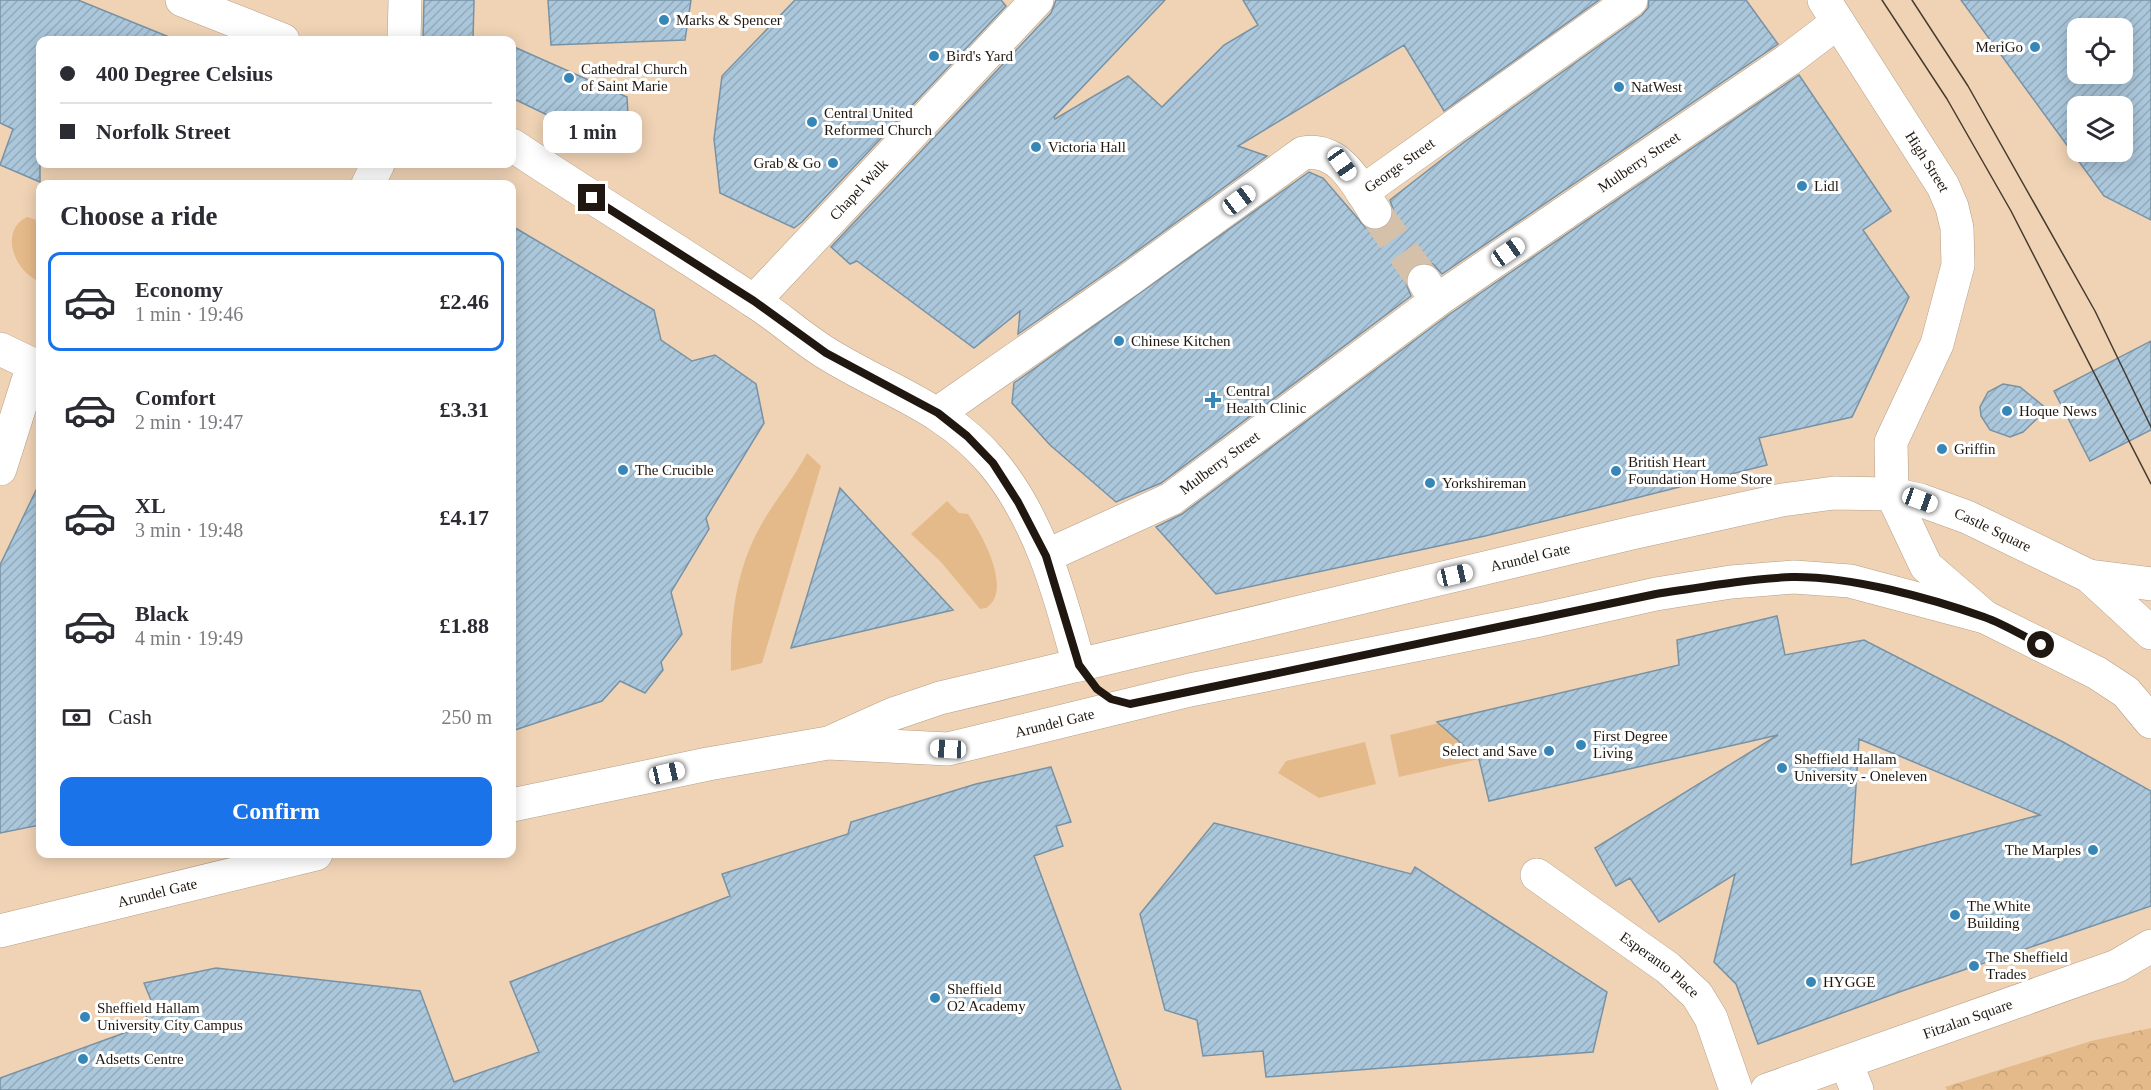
<!DOCTYPE html>
<html lang="en">
<head>
<meta charset="utf-8">
<style>
	:root { --surface:#fff; --page:#f7f7f7; --text:#2b2b33; --muted:#7c7c81; --line:#e1e1e2; --accent:#1a73e8 }
	body { margin:0; font-family:Georgia,serif; background:var(--page); color:var(--text); height:100vh; display:flex; flex-direction:column; font-size:22px; white-space:nowrap }
	* { box-sizing:border-box; margin:0 }
	p { font-size:20px; color:var(--muted) }
	.icon { flex:none; width:33px; height:33px; fill:none; stroke:currentColor; stroke-width:2; stroke-linecap:round; stroke-linejoin:round }
	.map { position:relative; flex:1; overflow:hidden }
	.side { position:absolute; left:36px; top:180px; width:480px; height:678px; display:flex; flex-direction:column; background:var(--surface); border-radius:12px; box-shadow:0 3px 15px #0003 }
	.side>* { flex:none }
	.banner { position:absolute; left:36px; top:36px; width:480px; height:132px; border-radius:12px; box-shadow:0 3px 15px #0003; display:grid; align-content:center; height:132px; padding:0 24px; background:var(--surface) }
	.tools { position:absolute; left:2067px; top:18px; display:grid; gap:12px }
	.tools a { display:grid; place-items:center; width:66px; height:66px; border-radius:12px; background:var(--surface); box-shadow:0 3px 15px #0003; font-size:30px }
	.end { position:absolute; width:27px; height:27px; margin:-14px; border:8px solid #201810; background:#fff; box-shadow:0 0 0 3px #fff }
	.from { border-radius:50% }
	.bubble { position:absolute; height:42px; border-radius:12px; background:var(--surface); box-shadow:0 3px 15px #0003; font-size:20px; font-weight:600; line-height:42px; text-align:center }
	.car { position:absolute; width:18px; height:36px; margin:-18px -9px; border-radius:8px; box-shadow:0 0 4px 2px #0007; background:linear-gradient(#fff 24%,#345 0 40%,#fff 0 76%,#345 0 86%,#fff 0) }
	.banner b { display:flex; align-items:center; gap:21px; height:57px; font-size:22px }
	.banner b+b { border-top:2px solid var(--line) }
	.banner i { width:15px; height:15px; background:var(--text) }
	ul { padding:0; list-style:none }
	li { display:flex; align-items:center; gap:18px; height:99px; margin:0 12px 9px; padding:0 12px; border:3px solid transparent; border-radius:12px }
	li div { flex:1 }
	li b { display:block; font-size:22px }
	li em { font-style:normal; font-weight:600 }
	li.active { border-color:var(--accent) }
	li>.icon { width:54px; height:54px; stroke-width:1.5 }
	h2 { padding:0 24px; font-size:27px; line-height:72px }
	.pay { display:flex; align-items:center; gap:15px; height:66px; padding:0 24px; font-size:22px }
	.pay p { margin-inline-start:auto }
	.primary-button { display:flex; gap:12px; margin-top:auto; padding:12px 24px }
	.primary-button a { flex:1; height:69px; border-radius:12px; background:var(--accent); color:#fff; font-size:24px; font-weight:600; line-height:69px; text-align:center }
	.map>svg:first-child { display:block }
	.built { fill:#f0d3b5; fill-rule:evenodd }
	.grass { fill:#e5ba8a }
	.park { fill:url(#park-crowns) }
	.building { fill:url(#building-hatch); stroke:#7892a5; stroke-width:1.5; fill-rule:evenodd }
	.lines { fill:none; stroke-linecap:round; stroke-linejoin:round }
	.minor-tunnel { stroke:#d5c0aa; stroke-width:33; stroke-dasharray:33 16; stroke-linecap:butt }
	.pedestrian-casing { stroke:#b49f87; stroke-width:34 }
	.minor-casing { stroke:#b49f87; stroke-width:34 }
	.tertiary-casing { stroke:#b49f87; stroke-width:34 }
	.pedestrian { stroke:#fff; stroke-width:33 }
	.minor { stroke:#fff; stroke-width:33 }
	.tertiary { stroke:#fff; stroke-width:33 }
	.tram { stroke:#463b30; stroke-width:1.5 }
	.route { stroke:#201810; stroke-width:8 }
	.poi-dot { fill:#3687b8; stroke:#fff; stroke-width:2 }
	.labels { text-anchor:middle; dominant-baseline:central; stroke-width:6; stroke-linejoin:round; paint-order:stroke }
	.poi-label { font-size:15px; fill:#201810; stroke:#fff; text-anchor:start }
	.street-label { font-size:15px; fill:#201810; stroke:#fff }
</style>
</head>
<body>
<div class="map">
<svg width="2151" height="1090" viewBox="0 0 2151 1090">
	<defs>
		<pattern id="park-crowns" width="20" height="18" patternUnits="userSpaceOnUse" patternTransform="scale(1.5)"><rect width="20" height="18" fill="#e5ba8a"/><path d="M2 6a3 3 0 1 1 6 0M12 15a3 3 0 1 1 6 0" fill="none" stroke="#c49f76"/></pattern>
		<pattern id="building-hatch" width="6" height="6" patternUnits="userSpaceOnUse" patternTransform="scale(1.5)"><rect width="6" height="6" fill="#abc7db"/><path d="M-1 1l2-2M0 6l6-6M5 7l2-2" fill="none" stroke="#93aabb"/></pattern>
	</defs>
	<rect width="100%" height="100%" fill="#f5dec5"/>
	<path class="built" d="M 0,0 L 2151,0 L 2151,1090 L 0,1090 ZM 2078,28 L 2122,28 L 2122,74 L 2078,74 ZM 40,40 L 512,40 L 512,164 L 40,164 ZM 2078,106 L 2122,106 L 2122,152 L 2078,152 ZM 40,184 L 512,184 L 512,854 L 40,854 Z"/>
	<path class="grass" d="M 27,217 L 40,221 L 40,282 C 12,270 0,230 27,217 Z
		M 807,453 L 821,466 L 762,663 L 731,671 C 730,621 735,572 760,527 C 774,501 793,480 807,453 Z
		M 947,501 L 959,513 L 968,514 C 981,533 1014,590 986,608 L 980,609 L 941,562 L 911,534 Z
		M 1439,723 L 1479,759 L 1399,777 L 1390,735 Z
		M 1365,742 L 1376,784 L 1319,798 L 1278,773 L 1286,761 Z"/>
	<path class="park" d="M 2151,1028 L 2151,1090 L 1947,1090 L 1945,1087 L 2091,1041 Z"/>
	<path class="building" d="M 0,0 L 78,0 L 174,39 L 40,40 L 40,182 L 0,165 L 13,129 L 0,123 Z
		M 424,0 L 474,0 L 473,40 L 423,40 Z
		M 548,0 L 691,0 L 685,40 L 551,45 Z
		M 795,0 L 1001,0 L 1006,6 L 802,222 L 794,228 L 720,193 L 714,139 L 722,76 Z
		M 1056,0 L 1165,0 L 1054,117 L 1055,119 L 1128,76 L 1162,107 L 1224,45 L 1258,25 L 1243,0 L 1599,0 L 1444,111 L 1404,45 L 1238,146 L 1267,156 L 1119,264 L 1018,334 L 1020,311 L 974,348 L 857,261 L 850,264 L 831,247 L 1051,13 Z
		M 1649,0 L 1746,0 L 1778,44 L 1442,274 L 1433,264 L 1423,262 L 1414,265 L 1407,272 L 1405,281 L 1411,296 L 1161,483 L 1116,502 L 1050,445 L 1012,403 L 1014,383 L 1309,172 L 1323,178 L 1366,228 L 1375,231 L 1386,227 L 1392,220 L 1394,212 L 1390,200 L 1463,143 L 1642,15 L 1648,8 Z
		M 1961,0 L 2151,0 L 2151,220 L 2104,196 ZM 2078,28 L 2122,28 L 2122,74 L 2078,74 ZM 2078,106 L 2122,106 L 2122,152 L 2078,152 Z
		M 512,46 L 627,97 L 629,133 L 604,140 L 595,138 L 512,98 Z
		M 1799,75 L 1891,211 L 1863,230 L 1909,297 L 1852,417 L 1759,438 L 1767,465 L 1485,536 L 1216,594 L 1156,527 L 1182,514 L 1447,316 Z
		M 512,226 L 654,310 L 661,340 L 692,361 L 715,355 L 756,384 L 764,423 L 706,518 L 709,529 L 671,592 L 682,634 L 661,662 L 663,670 L 645,693 L 620,681 L 602,701 L 512,731 Z
		M 2151,341 L 2151,430 L 2090,461 L 2054,391 Z
		M 2003,384 L 2020,387 L 2047,409 L 2023,432 L 2010,437 L 1990,430 L 1981,416 L 1980,407 L 1988,392 Z
		M 40,482 L 40,825 L 0,833 L 0,565 Z
		M 840,488 L 953,610 L 791,648 Z
		M 1777,616 L 1785,655 L 1864,640 L 2063,742 L 2151,791 L 2151,906 L 1902,991 L 1758,1044 L 1736,984 L 1714,962 L 1735,874 L 1659,922 L 1630,878 L 1616,886 L 1595,848 L 1778,735 L 1489,801 L 1479,759 L 1437,722 L 1679,665 L 1677,640 ZM 1859,739 L 2040,815 L 1851,865 Z
		M 1051,767 L 1071,822 L 1056,826 L 1063,846 L 1034,856 L 1121,1090 L 0,1090 L 0,1078 L 149,1024 L 142,1004 L 151,1000 L 144,983 L 216,968 L 420,991 L 454,1082 L 539,1052 L 510,982 L 730,896 L 722,874 L 848,834 L 851,822 L 976,784 Z
		M 1214,823 L 1411,874 L 1415,867 L 1607,992 L 1593,1052 L 1266,1077 L 1263,1051 L 1203,1056 L 1197,1020 L 1165,1010 L 1140,914 Z"/>
	<g class="lines">
		<path class="minor-tunnel" d="M 1375,212 L 1424,281"/>
		<defs>
			<g id="pedestrian">
				<path d="M 404,40 L 405,0"/>
				<path d="M 368,184 L 378,164"/>
				<path id="s1" d="M 1362,192 L 1631,0"/>
				<path id="s2" d="M 1563,214 L 1788,60 L 1838,22"/>
				<path id="s3" d="M 754,301 L 1037,0"/>
				<path d="M 0,349 L 40,368"/>
				<path d="M 0,469 L 33,365"/>
				<path d="M 1846,1063 L 1857,1090"/>
			</g>
			<g id="minor">
				<path d="M 182,0 L 283,40"/>
				<path id="s4" d="M 1824,0 L 1943,186 L 1952,207 L 1957,228 L 1958,265 L 1937,344 L 1891,442 L 1892,494 L 1926,566 L 1985,617"/>
				<path d="M 512,145 C 591,198 673,247 752,300 C 778,316 800,337 826,353 C 885,390 945,406 992,462 C 1040,519 1060,595 1079,665"/>
				<path d="M 1436,301 L 1563,214"/>
				<path d="M 938,413 L 1130,279 L 1303,153 C 1341,147 1357,185 1375,212"/>
				<path id="s5" d="M 1046,556 L 1171,499 L 1436,301 L 1424,281"/>
				<path d="M 2089,576 L 2151,584"/>
				<path id="s6" d="M 1537,875 L 1668,968 L 1697,995 L 1711,1018 L 1736,1090"/>
				<path id="s7" d="M 1767,1090 L 2117,966 L 2151,946"/>
			</g>
			<g id="tertiary">
				<path id="s8" d="M 835,740 L 893,714 L 940,698 L 1632,533 L 1782,500 L 1834,493 L 1892,494 L 1920,500 L 1967,517 L 2089,576 L 2151,633"/>
				<path id="s9" d="M 512,805 L 708,764 L 828,743 L 948,749 L 1190,690 L 1540,620 L 1656,594 L 1731,582 L 1794,577 L 1850,581 L 1985,617 L 2097,673 L 2126,692 L 2151,722"/>
				<path id="s10" d="M 0,931 L 316,854"/>
			</g>
		</defs>
		<use href="#pedestrian" class="pedestrian-casing"/>
		<use href="#minor" class="minor-casing"/>
		<use href="#tertiary" class="tertiary-casing"/>
		<use href="#pedestrian" class="pedestrian"/>
		<use href="#minor" class="minor"/>
		<use href="#tertiary" class="tertiary"/>
		<path class="tram" d="M 1882,0 L 1947,99 L 2011,211 L 2151,484
			M 1912,0 L 1968,86 L 2095,311 L 2151,427"/>
	</g>
	<g class="lines">
		<path class="route" d="M 592,198 L 754,301 L 826,353 L 938,413 L 967,436 L 993,463 L 1018,502 L 1046,556 L 1079,665 L 1097,689 L 1111,699 L 1130,704 L 1656,594 C 1702,587 1747,579 1792,577 C 1850,576 1930,598 1984,617 C 2004,624 2023,636 2041,645"/>
	</g>
	<g class="poi-dot">
		<circle cx="664" cy="20" r="6"/>
		<circle cx="2035" cy="47" r="6"/>
		<circle cx="934" cy="56" r="6"/>
		<circle cx="569" cy="78" r="6"/>
		<circle cx="1619" cy="87" r="6"/>
		<circle cx="812" cy="122" r="6"/>
		<circle cx="1036" cy="147" r="6"/>
		<circle cx="833" cy="163" r="6"/>
		<circle cx="1802" cy="186" r="6"/>
		<circle cx="1119" cy="341" r="6"/>
		<path d="M1210 391h6v6h6v6h-6v6h-6v-6h-6v-6h6z"/>
		<circle cx="2007" cy="411" r="6"/>
		<circle cx="1942" cy="449" r="6"/>
		<circle cx="623" cy="470" r="6"/>
		<circle cx="1616" cy="471" r="6"/>
		<circle cx="1430" cy="483" r="6"/>
		<circle cx="1581" cy="745" r="6"/>
		<circle cx="1549" cy="751" r="6"/>
		<circle cx="1782" cy="768" r="6"/>
		<circle cx="2093" cy="850" r="6"/>
		<circle cx="1955" cy="915" r="6"/>
		<circle cx="1974" cy="966" r="6"/>
		<circle cx="1811" cy="982" r="6"/>
		<circle cx="935" cy="998" r="6"/>
		<circle cx="85" cy="1017" r="6"/>
		<circle cx="83" cy="1059" r="6"/>
	</g>
	<g class="labels">
		<g class="poi-label">
			<text x="676" y="20">Marks &amp; Spencer</text>
			<text x="2023" y="47" text-anchor="end">MeriGo</text>
			<text x="946" y="56">Bird's Yard</text>
			<text x="581" y="69">Cathedral Church<tspan x="581" dy="17">of Saint Marie</tspan></text>
			<text x="1631" y="87">NatWest</text>
			<text x="824" y="113">Central United<tspan x="824" dy="17">Reformed Church</tspan></text>
			<text x="1048" y="147">Victoria Hall</text>
			<text x="821" y="163" text-anchor="end">Grab &amp; Go</text>
			<text x="1814" y="186">Lidl</text>
			<text x="1131" y="341">Chinese Kitchen</text>
			<text x="1226" y="391">Central<tspan x="1226" dy="17">Health Clinic</tspan></text>
			<text x="2019" y="411">Hoque News</text>
			<text x="1954" y="449">Griffin</text>
			<text x="1628" y="462">British Heart<tspan x="1628" dy="17">Foundation Home Store</tspan></text>
			<text x="635" y="470">The Crucible</text>
			<text x="1442" y="483">Yorkshireman</text>
			<text x="1593" y="736">First Degree<tspan x="1593" dy="17">Living</tspan></text>
			<text x="1537" y="751" text-anchor="end">Select and Save</text>
			<text x="1794" y="759">Sheffield Hallam<tspan x="1794" dy="17">University - Oneleven</tspan></text>
			<text x="2081" y="850" text-anchor="end">The Marples</text>
			<text x="1967" y="906">The White<tspan x="1967" dy="17">Building</tspan></text>
			<text x="1986" y="957">The Sheffield<tspan x="1986" dy="17">Trades</tspan></text>
			<text x="1823" y="982">HYGGE</text>
			<text x="947" y="989">Sheffield<tspan x="947" dy="17">O2 Academy</tspan></text>
			<text x="97" y="1008">Sheffield Hallam<tspan x="97" dy="17">University City Campus</tspan></text>
			<text x="95" y="1059">Adsetts Centre</text>
		</g>
		<g class="street-label">
			<text stroke="none"><textPath href="#s4" startOffset="192">High Street</textPath></text>
			<text stroke="none"><textPath href="#s2" startOffset="92">Mulberry Street</textPath></text>
			<text stroke="none"><textPath href="#s1" startOffset="46">George Street</textPath></text>
			<text stroke="none"><textPath href="#s3" startOffset="153">Chapel Walk</textPath></text>
			<text stroke="none"><textPath href="#s5" startOffset="198">Mulberry Street</textPath></text>
			<text stroke="none"><textPath href="#s8" startOffset="1196">Castle Square</textPath></text>
			<text stroke="none"><textPath href="#s8" startOffset="720">Arundel Gate</textPath></text>
			<text stroke="none"><textPath href="#s9" startOffset="552">Arundel Gate</textPath></text>
			<text stroke="none"><textPath href="#s10" startOffset="162">Arundel Gate</textPath></text>
			<text stroke="none"><textPath href="#s6" startOffset="152">Esperanto Place</textPath></text>
			<text stroke="none"><textPath href="#s7" startOffset="213">Fitzalan Square</textPath></text>
		</g>
	</g>
</svg>
<div class="tools">
<a><svg class="icon" aria-label="locate" viewBox="0 0 24 24"><circle cx="12" cy="12" r="6"/><path d="M12 2v4M12 18v4M2 12h4M18 12h4"/></svg></a>
<a><svg class="icon" aria-label="layers" viewBox="0 0 24 24"><path d="M12 4l9 5-9 5-9-5zM3 14l9 5 9-5"/></svg></a>
</div>
<i class="end from" style="left:2041px;top:645px"></i>
<i class="end" style="left:592px;top:198px"></i>
<div class="bubble" style="left:543px;top:111px;width:99px">1 min</div>
<i class="car" style="left:1342px;top:164px;rotate:145deg"></i>
<i class="car" style="left:1239px;top:200px;rotate:53deg"></i>
<i class="car" style="left:1508px;top:252px;rotate:55deg"></i>
<i class="car" style="left:1920px;top:500px;rotate:110deg"></i>
<i class="car" style="left:1455px;top:575px;rotate:77deg"></i>
<i class="car" style="left:948px;top:749px;rotate:273deg"></i>
<i class="car" style="left:667px;top:773px;rotate:77deg"></i>
<div class="banner">
<b><i class="from"></i>400 Degree Celsius</b>
<b><i></i>Norfolk Street</b>
</div>
<section class="side">
<h2>Choose a ride</h2>
<ul>
<li class="active"><svg class="icon" aria-label="car" viewBox="0 0 24 24"><path d="M5 17H2v-5l4-1 3-4h7l3 4 3 1v5h-3M9 17h6M6 11h13"/><circle cx="7" cy="17" r="2"/><circle cx="17" cy="17" r="2"/></svg><div><b>Economy</b><p>1 min · 19:46</p></div><em>£2.46</em></li>
<li><svg class="icon" aria-label="car" viewBox="0 0 24 24"><path d="M5 17H2v-5l4-1 3-4h7l3 4 3 1v5h-3M9 17h6M6 11h13"/><circle cx="7" cy="17" r="2"/><circle cx="17" cy="17" r="2"/></svg><div><b>Comfort</b><p>2 min · 19:47</p></div><em>£3.31</em></li>
<li><svg class="icon" aria-label="car" viewBox="0 0 24 24"><path d="M5 17H2v-5l4-1 3-4h7l3 4 3 1v5h-3M9 17h6M6 11h13"/><circle cx="7" cy="17" r="2"/><circle cx="17" cy="17" r="2"/></svg><div><b>XL</b><p>3 min · 19:48</p></div><em>£4.17</em></li>
<li><svg class="icon" aria-label="car" viewBox="0 0 24 24"><path d="M5 17H2v-5l4-1 3-4h7l3 4 3 1v5h-3M9 17h6M6 11h13"/><circle cx="7" cy="17" r="2"/><circle cx="17" cy="17" r="2"/></svg><div><b>Black</b><p>4 min · 19:49</p></div><em>£1.88</em></li>
</ul>
<div class="pay"><svg class="icon" aria-label="cash" viewBox="0 0 24 24"><path d="M3 7h18v10H3z"/><circle cx="12" cy="12" r="2"/></svg>Cash<p>250 m</p></div>
<div class="primary-button"><a>Confirm</a></div>
</section>
</div>
</body>
</html>
